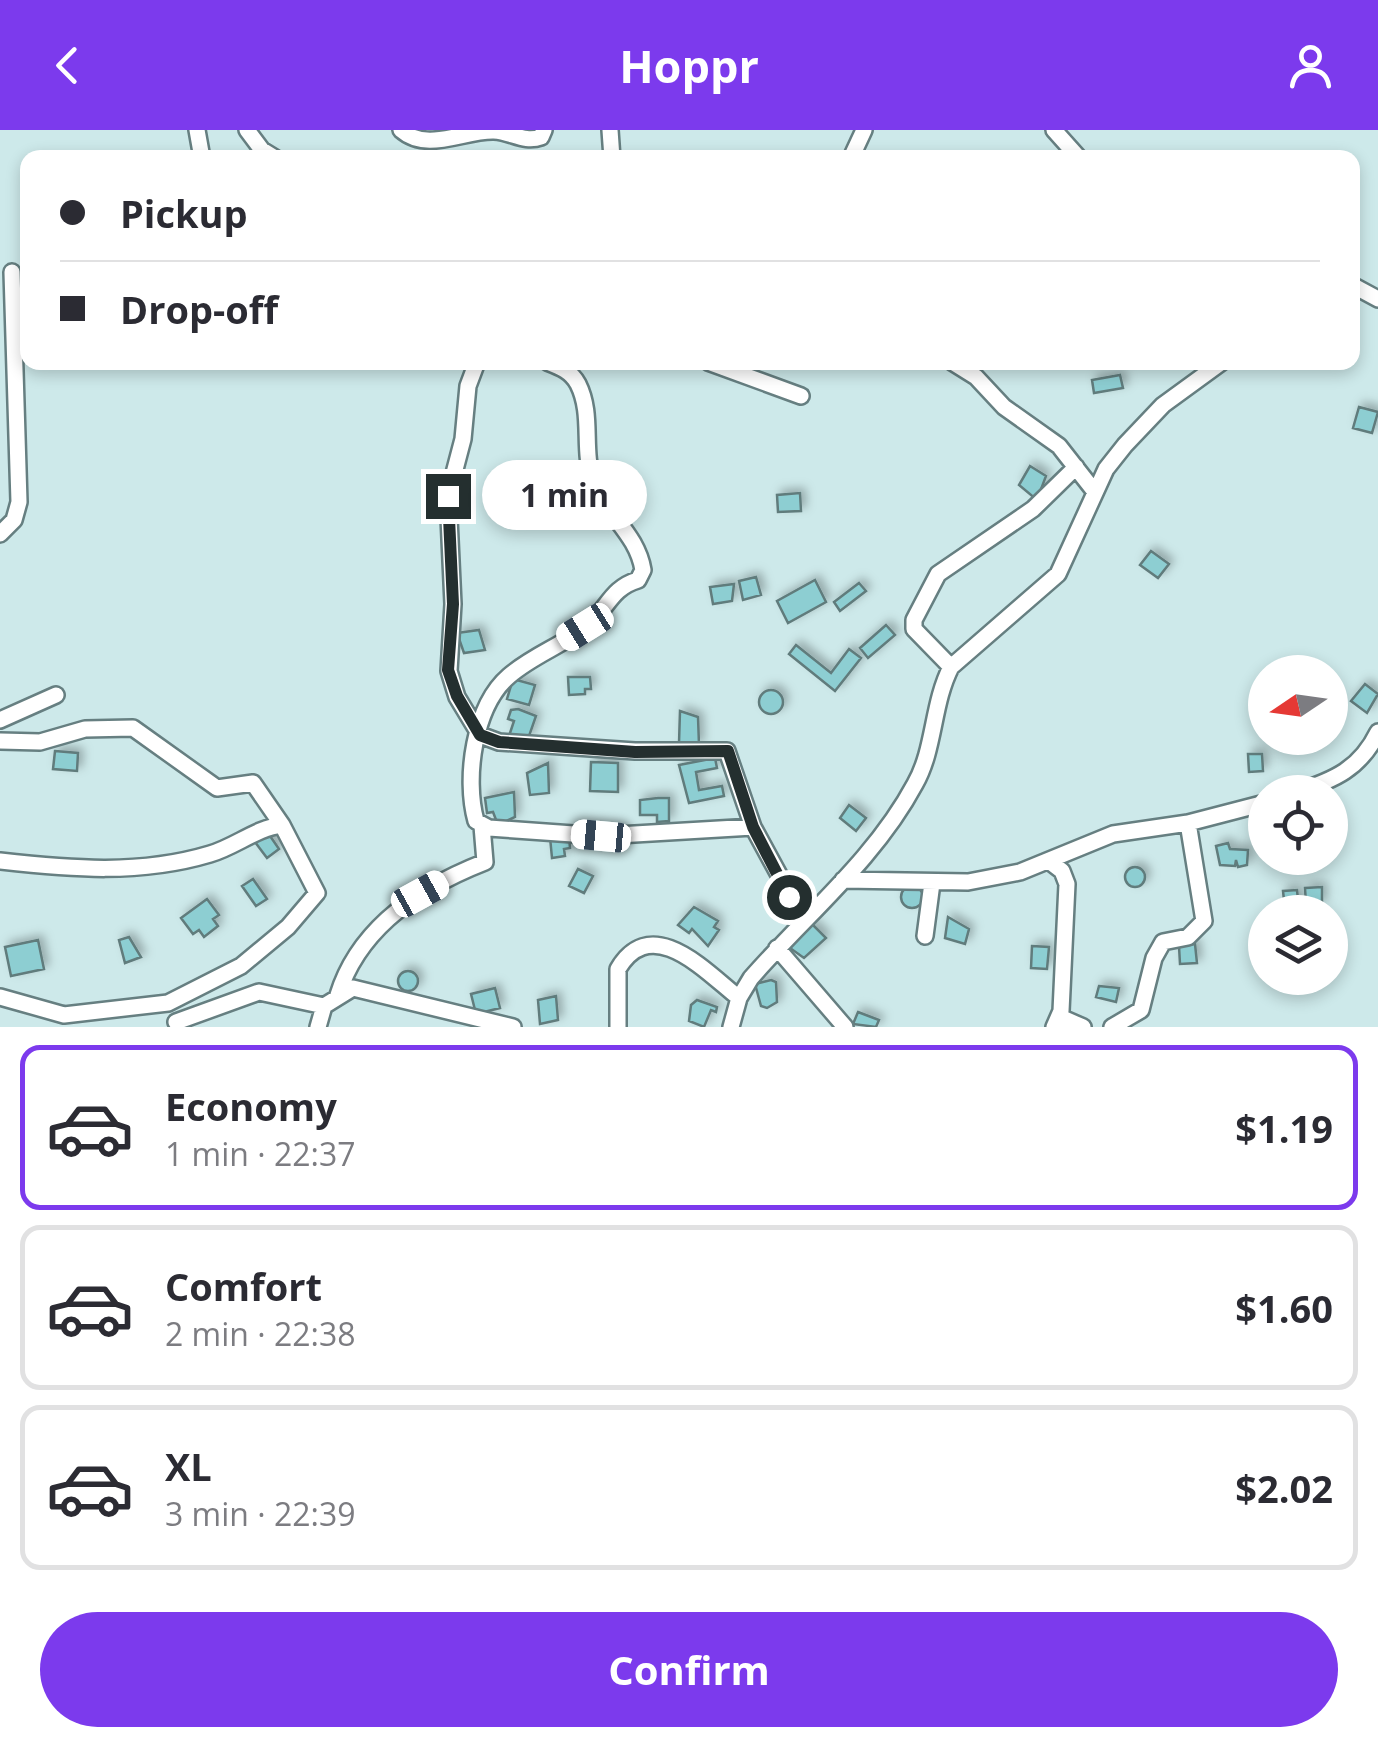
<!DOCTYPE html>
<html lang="en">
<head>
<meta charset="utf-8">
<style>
	:root { --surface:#fff; --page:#f2f2f3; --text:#2b2b33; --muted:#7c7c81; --line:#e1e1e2; --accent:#7c3aed }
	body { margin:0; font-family:"Open Sans",sans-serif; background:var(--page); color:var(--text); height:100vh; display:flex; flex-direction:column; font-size:38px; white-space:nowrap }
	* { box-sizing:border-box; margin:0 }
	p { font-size:32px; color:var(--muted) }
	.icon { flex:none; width:55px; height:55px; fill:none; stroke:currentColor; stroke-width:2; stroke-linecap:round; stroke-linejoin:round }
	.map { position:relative; height:897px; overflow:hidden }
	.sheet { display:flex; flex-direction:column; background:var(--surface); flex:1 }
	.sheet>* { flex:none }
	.hud { position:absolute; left:20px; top:20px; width:1340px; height:220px; border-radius:20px; box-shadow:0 5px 15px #0003; display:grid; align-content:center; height:220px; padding:0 40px; background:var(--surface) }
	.needle { width:65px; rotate:257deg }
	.buttons { position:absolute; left:1248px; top:525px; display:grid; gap:20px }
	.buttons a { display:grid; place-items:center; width:100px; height:100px; border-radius:50%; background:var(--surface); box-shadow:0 5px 15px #0003; font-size:50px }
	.end { position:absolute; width:45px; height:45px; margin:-22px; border:12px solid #242f2f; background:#fff; box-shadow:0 0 0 5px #fff }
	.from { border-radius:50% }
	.bubble { position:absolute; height:70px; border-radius:35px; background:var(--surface); box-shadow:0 5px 15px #0003; font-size:32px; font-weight:700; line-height:70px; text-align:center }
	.car { position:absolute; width:30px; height:60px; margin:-30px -15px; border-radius:12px; box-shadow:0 0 8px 2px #0007; background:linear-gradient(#fff 24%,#345 0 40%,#fff 0 76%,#345 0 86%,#fff 0) }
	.hud b { display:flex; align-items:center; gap:35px; height:95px; font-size:38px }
	.hud b+b { border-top:2px solid var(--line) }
	.hud i { width:25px; height:25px; background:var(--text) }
	ul { padding:18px 0 0; list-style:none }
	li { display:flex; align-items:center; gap:30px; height:165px; margin:0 20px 15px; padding:0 20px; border:5px solid var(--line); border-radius:20px }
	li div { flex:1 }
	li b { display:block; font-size:38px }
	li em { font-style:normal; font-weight:700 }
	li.on { border-color:var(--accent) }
	li>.icon { width:90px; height:90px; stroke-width:1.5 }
	.primary-button { display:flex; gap:20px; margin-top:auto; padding:20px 40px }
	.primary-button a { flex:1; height:115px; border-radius:60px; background:var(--accent); color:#fff; font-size:40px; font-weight:700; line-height:115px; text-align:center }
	header { display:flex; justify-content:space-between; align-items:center; height:130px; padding:0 40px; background:var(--accent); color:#fff; font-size:45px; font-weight:700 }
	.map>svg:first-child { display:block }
	.building { fill:#8dced2; stroke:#617b7c; stroke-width:2.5; filter:url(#shadow) }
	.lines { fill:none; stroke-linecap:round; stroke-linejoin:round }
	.minor-casing { stroke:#667f81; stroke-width:20 }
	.minor { stroke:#fff; stroke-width:15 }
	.route { stroke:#242f2f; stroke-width:12 }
</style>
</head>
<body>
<header><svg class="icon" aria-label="back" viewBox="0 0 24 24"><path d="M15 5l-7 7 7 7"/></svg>Hoppr<svg class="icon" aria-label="person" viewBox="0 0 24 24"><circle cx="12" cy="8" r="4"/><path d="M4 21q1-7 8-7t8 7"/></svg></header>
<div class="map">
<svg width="1378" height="897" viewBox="0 0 1378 897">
	<defs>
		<filter id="shadow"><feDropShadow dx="4.5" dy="-4.5" stdDeviation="5" flood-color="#0004"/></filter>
	</defs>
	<rect width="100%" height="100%" fill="#cde9ea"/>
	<path class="building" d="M 1120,245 L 1123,258 L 1094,263 L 1092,250 Z
		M 1359,277 L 1378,282 L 1372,303 L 1353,298 Z
		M 1030,336 L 1046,346 L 1037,370 L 1019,355 Z
		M 800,363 L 801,381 L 778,382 L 777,365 Z
		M 1151,421 L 1169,434 L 1158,448 L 1140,435 Z
		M 756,447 L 761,465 L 743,470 L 739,451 Z
		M 815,450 L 826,472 L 788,493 L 777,471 Z
		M 859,453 L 866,461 L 840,481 L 834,472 Z
		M 734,454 L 732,471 L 713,474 L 710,457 Z
		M 886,495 L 895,505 L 868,528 L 860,518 Z
		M 479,500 L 485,520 L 464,523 L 457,503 Z
		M 796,515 L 831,543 L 849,519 L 861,528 L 835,561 L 789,524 Z
		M 568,547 L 590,547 L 591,559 L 585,559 L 585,564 L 569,565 Z
		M 513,549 L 535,555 L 529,575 L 507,569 Z
		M 1365,554 L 1378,564 L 1367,583 L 1351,571 Z
		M759 572a12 12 0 1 1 24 0a12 12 0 1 1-24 0Z
		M 518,579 L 536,586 L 528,609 L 510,603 L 514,591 L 508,589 L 511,580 Z
		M 680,581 L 698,587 L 699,615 L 679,613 Z
		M 55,621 L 78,623 L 77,641 L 53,639 Z
		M 1248,624 L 1262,624 L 1263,641 L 1249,642 Z
		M 715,628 L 717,638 L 696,642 L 699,660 L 722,656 L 724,666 L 689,673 L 679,635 Z
		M 591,632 L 618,633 L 618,662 L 590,661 Z
		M 548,633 L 549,663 L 530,665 L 527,643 Z
		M 514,662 L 515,687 L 498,695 L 493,682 L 487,683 L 485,668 Z
		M 658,668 L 669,668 L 669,691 L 657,692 L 657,685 L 640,685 L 640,670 Z
		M 849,675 L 866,688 L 856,701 L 840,688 Z
		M 268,703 L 279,719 L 267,728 L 255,712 Z
		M 550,707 L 569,707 L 570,718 L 564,719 L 565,726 L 552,728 Z
		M 1228,713 L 1230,719 L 1248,720 L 1247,735 L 1238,737 L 1236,730 L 1235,736 L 1220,735 L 1216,716 Z
		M1125 747a10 10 0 1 1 20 0a10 10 0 1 1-20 0Z
		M 578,739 L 593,746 L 584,763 L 569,756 Z
		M 253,749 L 267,769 L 256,776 L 242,756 Z
		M901 767a11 11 0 1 1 22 0a11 11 0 1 1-22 0Z
		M 1322,757 L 1322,773 L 1306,774 L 1305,758 Z
		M 1297,760 L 1299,779 L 1285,780 L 1283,761 Z
		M 207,769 L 219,785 L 213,789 L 218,796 L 204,807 L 199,800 L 193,804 L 181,788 Z
		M 694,777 L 718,791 L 714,797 L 719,800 L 708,816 L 692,799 L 689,803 L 678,795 Z
		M 948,787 L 969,799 L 965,814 L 945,808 Z
		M 812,794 L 826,808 L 804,828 L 790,818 L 791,813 Z
		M 129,807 L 141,827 L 125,833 L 119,810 Z
		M 38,810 L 44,839 L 11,846 L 5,817 Z
		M 1195,814 L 1197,833 L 1180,834 L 1179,816 Z
		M 1032,816 L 1049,817 L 1047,839 L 1031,838 Z
		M398 851a10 10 0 1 1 20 0a10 10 0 1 1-20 0Z
		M 771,850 L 776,852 L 777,872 L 767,878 L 761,876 L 755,854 Z
		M 1099,856 L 1119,858 L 1116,872 L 1096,867 Z
		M 495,858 L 500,878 L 476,884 L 471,864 Z
		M 556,866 L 558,890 L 540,894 L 538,870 Z
		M 697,870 L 717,877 L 716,882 L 711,880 L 704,897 L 689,891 L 691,875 Z
		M 858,882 L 879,890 L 876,897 L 853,894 Z"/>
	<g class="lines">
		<defs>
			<path id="minor" d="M 197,0 L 202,28
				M 247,0 L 262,20 L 275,28
				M 401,0 C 427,23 464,0 494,1 C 512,2 524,13 541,7 L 544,0
				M 610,0 L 612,28
				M 1054,0 L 1079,28
				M 851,28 L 864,0
				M 1352,155 L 1378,169
				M 477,232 L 468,256 L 463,309 L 448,366 L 453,474 L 449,541 L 457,567 L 480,605 L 499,612 L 635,621 L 727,621 L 753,697 L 803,789
				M 547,232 C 560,237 571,241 578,254 C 594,286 581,320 594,353 C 607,386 637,404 643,440 L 638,450 C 611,458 608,478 588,495 C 564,515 533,525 509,546 C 474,576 464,648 476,691 L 489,698 L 601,706 L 753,697
				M 708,232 L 801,266
				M 952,232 L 976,247 L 1004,277 L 1059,316 L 1095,362
				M 0,404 L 14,390 L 19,372 L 12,142
				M 951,537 L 914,499 L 914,490 L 938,444 L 1033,379 L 1076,337
				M 0,590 L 56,565
				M 0,611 L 40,612 L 85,599 L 133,598 L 217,658 L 253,653 L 282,695
				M 1297,662 C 1334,650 1360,639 1378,602
				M 0,731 C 71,739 140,745 210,724 C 235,717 256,698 282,695 L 317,763 L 288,797 L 241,836 L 168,873 L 64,885 L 0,867
				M 1049,731 L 1062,741 L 1067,754 L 1061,881 L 1054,897
				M 843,750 L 968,752 L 1020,742 L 1113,704 L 1188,693 L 1265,673
				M 925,806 L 932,753
				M 777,818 L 845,897
				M 338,865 C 359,797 421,757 485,732 L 482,696
				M 1060,887 L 1083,897
				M 176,892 L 259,862 L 324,876 L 353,858 L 513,897
				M 318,897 L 324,876
				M 618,897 L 618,839 C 652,782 706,842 739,868
				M 731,897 L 739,868 L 751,848 C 806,785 875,729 915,654 C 935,619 932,574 951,537 L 1058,444 L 1106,339 L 1125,315 L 1163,275 L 1222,232
				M 1112,897 L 1141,880 L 1154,828 L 1163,812 L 1188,807 L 1204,791 L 1188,693"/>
		</defs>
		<use href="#minor" class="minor-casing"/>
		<use href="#minor" class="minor"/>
	</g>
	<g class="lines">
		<path class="route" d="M 448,366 L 453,474 L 448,540 L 457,566 L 480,605 L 499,612 L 635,622 L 728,621 L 753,697 L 789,767"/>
	</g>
</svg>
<div class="buttons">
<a><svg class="needle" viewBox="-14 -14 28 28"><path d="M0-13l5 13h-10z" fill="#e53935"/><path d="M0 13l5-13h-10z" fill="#7c7c81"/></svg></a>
<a><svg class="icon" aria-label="locate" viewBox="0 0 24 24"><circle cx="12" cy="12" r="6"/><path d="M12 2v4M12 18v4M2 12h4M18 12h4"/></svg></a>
<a><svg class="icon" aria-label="layers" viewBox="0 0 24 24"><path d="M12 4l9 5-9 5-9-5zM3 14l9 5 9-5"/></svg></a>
</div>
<i class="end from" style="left:789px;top:767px"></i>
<i class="end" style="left:448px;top:366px"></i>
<div class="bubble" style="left:482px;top:330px;width:165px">1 min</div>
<i class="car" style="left:585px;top:497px;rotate:238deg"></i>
<i class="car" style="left:601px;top:706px;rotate:275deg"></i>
<i class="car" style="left:420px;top:764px;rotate:61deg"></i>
<div class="hud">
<b><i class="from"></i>Pickup</b>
<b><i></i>Drop-off</b>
</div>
</div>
<section class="sheet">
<ul>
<li class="on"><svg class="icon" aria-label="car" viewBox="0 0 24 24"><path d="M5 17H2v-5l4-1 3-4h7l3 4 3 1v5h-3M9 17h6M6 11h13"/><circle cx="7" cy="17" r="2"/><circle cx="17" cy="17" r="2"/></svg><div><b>Economy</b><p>1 min · 22:37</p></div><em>$1.19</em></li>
<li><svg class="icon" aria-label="car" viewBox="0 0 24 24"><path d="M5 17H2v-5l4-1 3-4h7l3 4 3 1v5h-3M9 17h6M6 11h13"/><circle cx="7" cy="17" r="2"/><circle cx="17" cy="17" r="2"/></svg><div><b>Comfort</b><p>2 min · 22:38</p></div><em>$1.60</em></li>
<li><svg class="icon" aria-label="car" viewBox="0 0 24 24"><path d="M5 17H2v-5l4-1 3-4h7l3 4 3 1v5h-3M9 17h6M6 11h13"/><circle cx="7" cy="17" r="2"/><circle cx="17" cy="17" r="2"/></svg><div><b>XL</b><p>3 min · 22:39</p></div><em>$2.02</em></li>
</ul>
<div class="primary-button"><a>Confirm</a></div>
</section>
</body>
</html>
